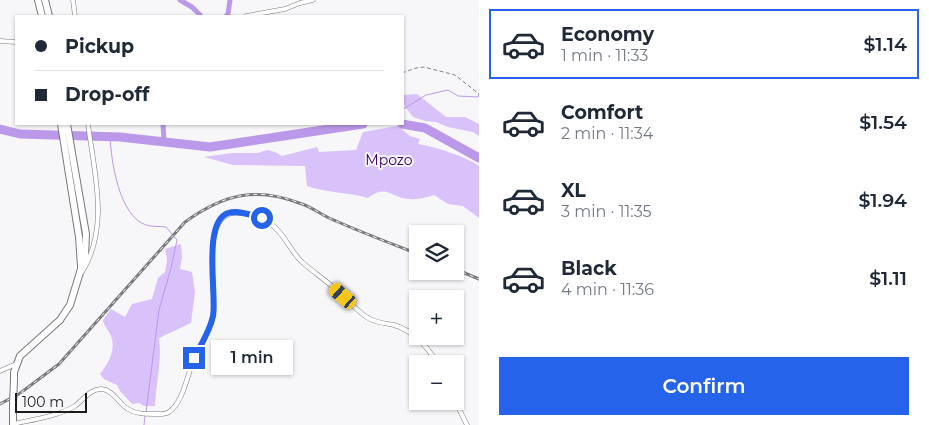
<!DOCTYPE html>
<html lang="en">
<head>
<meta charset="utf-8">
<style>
	:root { --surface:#fff; --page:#f6f6f7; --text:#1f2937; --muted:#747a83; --line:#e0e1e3; --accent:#2563eb }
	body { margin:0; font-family:Montserrat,sans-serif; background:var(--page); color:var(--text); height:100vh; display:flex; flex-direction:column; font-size:19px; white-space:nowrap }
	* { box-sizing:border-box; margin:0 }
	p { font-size:16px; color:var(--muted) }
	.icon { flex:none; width:28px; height:28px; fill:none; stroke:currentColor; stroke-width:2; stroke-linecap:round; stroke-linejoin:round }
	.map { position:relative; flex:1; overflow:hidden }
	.panel { display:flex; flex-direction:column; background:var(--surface); width:450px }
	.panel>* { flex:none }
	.top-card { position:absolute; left:15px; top:15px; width:389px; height:110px; border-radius:0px; box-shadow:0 1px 4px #0004; display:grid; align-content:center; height:110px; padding:0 20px; background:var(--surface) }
	.buttons { position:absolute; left:409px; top:225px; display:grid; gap:10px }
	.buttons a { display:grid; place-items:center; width:55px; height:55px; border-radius:0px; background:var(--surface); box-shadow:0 1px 4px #0004; font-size:25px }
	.scale { position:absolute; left:15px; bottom:12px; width:72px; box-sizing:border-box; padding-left:5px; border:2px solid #1b1b1c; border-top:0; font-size:14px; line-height:18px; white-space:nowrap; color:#1b1b1c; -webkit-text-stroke:4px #f7f6f9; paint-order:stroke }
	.end { position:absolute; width:22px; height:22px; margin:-11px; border:6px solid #2563eb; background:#fff; box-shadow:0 0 0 2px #fff }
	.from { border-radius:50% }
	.bubble { position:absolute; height:35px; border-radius:0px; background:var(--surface); box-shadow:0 1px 4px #0004; font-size:16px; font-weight:600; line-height:35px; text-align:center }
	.car { position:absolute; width:15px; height:30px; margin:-15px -8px; border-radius:6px; box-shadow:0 0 4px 1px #0007; background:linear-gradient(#f5c518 24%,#345 0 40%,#f5c518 0 76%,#345 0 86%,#f5c518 0) }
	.top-card b { display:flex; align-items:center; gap:18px; height:48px; font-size:19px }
	.top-card b+b { border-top:1px solid var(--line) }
	.top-card i { width:12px; height:12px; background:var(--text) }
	ul { padding:9px 0 0; list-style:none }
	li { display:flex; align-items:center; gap:15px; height:70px; margin:0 10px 8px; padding:0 10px; border:2px solid transparent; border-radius:0px }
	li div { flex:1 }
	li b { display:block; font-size:19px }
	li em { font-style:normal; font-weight:600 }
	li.on { border-color:var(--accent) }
	li>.icon { width:45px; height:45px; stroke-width:1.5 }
	.action { display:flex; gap:10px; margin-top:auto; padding:10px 20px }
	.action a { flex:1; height:58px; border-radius:0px; background:var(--accent); color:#fff; font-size:20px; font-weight:600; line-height:58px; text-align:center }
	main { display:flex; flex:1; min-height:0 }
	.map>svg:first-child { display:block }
	.green { fill:#d9c1fa }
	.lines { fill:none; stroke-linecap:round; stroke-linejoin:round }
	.stream { stroke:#bb98e9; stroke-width:1 }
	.canal { stroke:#bb98e9; stroke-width:5 }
	.river { stroke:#bb98e9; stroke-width:9 }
	.minor-casing { stroke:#7a797b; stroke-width:5 }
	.trunk-casing { stroke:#7a797b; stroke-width:8 }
	.path { stroke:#818082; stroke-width:1; stroke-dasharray:4 2.5; stroke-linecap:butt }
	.minor { stroke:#fff; stroke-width:4 }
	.trunk { stroke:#fff; stroke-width:6 }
	.rail-casing { stroke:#79787a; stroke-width:3 }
	.rail { stroke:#f7f6f9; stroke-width:1; stroke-dasharray:4; stroke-linecap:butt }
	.trunk-bridge-casing { stroke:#7a797b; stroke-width:8; stroke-linecap:butt }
	.trunk-bridge { stroke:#fff; stroke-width:6 }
	.route { stroke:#2563eb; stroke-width:6 }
	.labels { text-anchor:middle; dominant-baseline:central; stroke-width:4; stroke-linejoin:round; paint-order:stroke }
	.park-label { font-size:14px; fill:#3a0063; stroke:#f7f6f9 }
</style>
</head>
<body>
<main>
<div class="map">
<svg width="479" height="425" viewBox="0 0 479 425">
	<rect width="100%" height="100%" fill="#f7f6f9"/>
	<path class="green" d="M 417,94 L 446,117 L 465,117 L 479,124 L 479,136 L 473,132 L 448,127 L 436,122 L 425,121 L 413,117 L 403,104 L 403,95 Z
		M 398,126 L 410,136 L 420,139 L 418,144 C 433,146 467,157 479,166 L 479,218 L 463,206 L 448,204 L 434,195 C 427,197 418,200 410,199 C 391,199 388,183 368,198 C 348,192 327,193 307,186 L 305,166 L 233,165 L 204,157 L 232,153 L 258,153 L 267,150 L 275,152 L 282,156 L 317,147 L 319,152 L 356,150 L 363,132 Z
		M 181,244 L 182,257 L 180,269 L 192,272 L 195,292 L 191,323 L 159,338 C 162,362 156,383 155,406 L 144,406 L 139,403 L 132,404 L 120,391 L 117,385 L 104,379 L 100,374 C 109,363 117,348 110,334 C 107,328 104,326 103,320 L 111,309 L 125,317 L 132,304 L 152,299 L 158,278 L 165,272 L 167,260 L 165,249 Z"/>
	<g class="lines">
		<path class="stream" d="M 402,110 L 426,95 L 448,90 L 458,96 L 478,97 L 479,94
			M 110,136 C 111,161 119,216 146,225 C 152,227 160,226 166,227 L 177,240 L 171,268 L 159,310 L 146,412
			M 144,425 L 145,416"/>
		<path class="canal" d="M 180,0 L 192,7 L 201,16
			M 226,16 L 228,14 L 230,0
			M 163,124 L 164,142"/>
		<path class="river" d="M 402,124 L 425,128 L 479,158
			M 0,129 L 20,134 L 120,137 L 210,147 L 363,124"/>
		<defs>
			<path id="minor" d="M 73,0 L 75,16
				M 246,16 L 285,9 L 300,3 L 313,0
				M 0,41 L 16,42
				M 82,272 C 110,227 94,172 88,124
				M 0,371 L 16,364
				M 455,401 L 467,425
				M 13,424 C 31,420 59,416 75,406 C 83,400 91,388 102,389 C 113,390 119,404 128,409 C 136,414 145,414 154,414 C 159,414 164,415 169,412 C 183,403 188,373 194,358 C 200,344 210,331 213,317 C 218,293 197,208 240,213 C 252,214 262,217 271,224 C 285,234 290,251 302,262 C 312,271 324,279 334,288 C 345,298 356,310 368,318 C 376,323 385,323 394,325 C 414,331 427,346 438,364"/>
			<path id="trunk" d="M 38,0 L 42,16
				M 45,0 L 49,16
				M 61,124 L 79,237 L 81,266
				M 14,380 L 14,372 L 20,356 L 60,320 L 70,305 L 85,256 L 86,234 L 67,124
				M 13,425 L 13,404"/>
		</defs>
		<use href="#minor" class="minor-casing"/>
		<use href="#trunk" class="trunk-casing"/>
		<path class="path" d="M 402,73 L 416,68 L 424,67 L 455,75 L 479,94"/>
		<use href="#minor" class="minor"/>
		<use href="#trunk" class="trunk"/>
		<defs>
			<path id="rail" d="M 455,269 L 479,279
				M 0,404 L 19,394 L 59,364 L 185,222 C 224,194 256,186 302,204 C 314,208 324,217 336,221 C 363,233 390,243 418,254"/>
		</defs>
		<use href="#rail" class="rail-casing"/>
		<use href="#rail" class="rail"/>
		<defs>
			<path id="trunk-bridge" d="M 13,404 L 14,380"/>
		</defs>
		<use href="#trunk-bridge" class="trunk-bridge-casing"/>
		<use href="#trunk-bridge" class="trunk-bridge"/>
	</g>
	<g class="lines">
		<path class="route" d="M 194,358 C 201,345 210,331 213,316 C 217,295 202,222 228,213 C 238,210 252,215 262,218"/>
	</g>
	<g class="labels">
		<g class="park-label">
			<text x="389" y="160">Mpozo</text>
		</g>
	</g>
</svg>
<div class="buttons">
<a><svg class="icon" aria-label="layers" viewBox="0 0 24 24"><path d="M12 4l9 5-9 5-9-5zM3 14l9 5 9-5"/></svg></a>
<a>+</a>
<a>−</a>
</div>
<div class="scale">100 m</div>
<i class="end from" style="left:262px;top:218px"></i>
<i class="end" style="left:194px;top:358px"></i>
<div class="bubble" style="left:211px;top:340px;width:82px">1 min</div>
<i class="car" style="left:343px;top:296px;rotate:311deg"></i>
<div class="top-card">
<b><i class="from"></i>Pickup</b>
<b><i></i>Drop-off</b>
</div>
</div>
<section class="panel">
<ul>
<li class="on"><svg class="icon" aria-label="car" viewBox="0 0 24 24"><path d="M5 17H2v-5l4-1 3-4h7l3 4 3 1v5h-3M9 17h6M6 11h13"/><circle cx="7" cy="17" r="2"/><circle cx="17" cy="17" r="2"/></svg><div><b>Economy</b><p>1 min · 11:33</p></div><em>$1.14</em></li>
<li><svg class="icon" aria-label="car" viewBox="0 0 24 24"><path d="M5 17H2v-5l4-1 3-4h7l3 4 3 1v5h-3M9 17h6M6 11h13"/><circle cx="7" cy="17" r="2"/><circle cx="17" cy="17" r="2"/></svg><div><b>Comfort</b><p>2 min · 11:34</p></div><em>$1.54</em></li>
<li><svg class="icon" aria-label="car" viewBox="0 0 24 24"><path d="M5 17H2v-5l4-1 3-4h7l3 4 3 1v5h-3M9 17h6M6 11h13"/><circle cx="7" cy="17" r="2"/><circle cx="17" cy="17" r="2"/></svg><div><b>XL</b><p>3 min · 11:35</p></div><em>$1.94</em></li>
<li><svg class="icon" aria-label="car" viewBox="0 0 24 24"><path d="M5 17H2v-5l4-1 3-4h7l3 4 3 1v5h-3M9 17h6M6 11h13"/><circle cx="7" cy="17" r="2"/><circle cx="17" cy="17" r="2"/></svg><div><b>Black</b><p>4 min · 11:36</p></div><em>$1.11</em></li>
</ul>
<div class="action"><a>Confirm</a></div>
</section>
</main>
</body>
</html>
